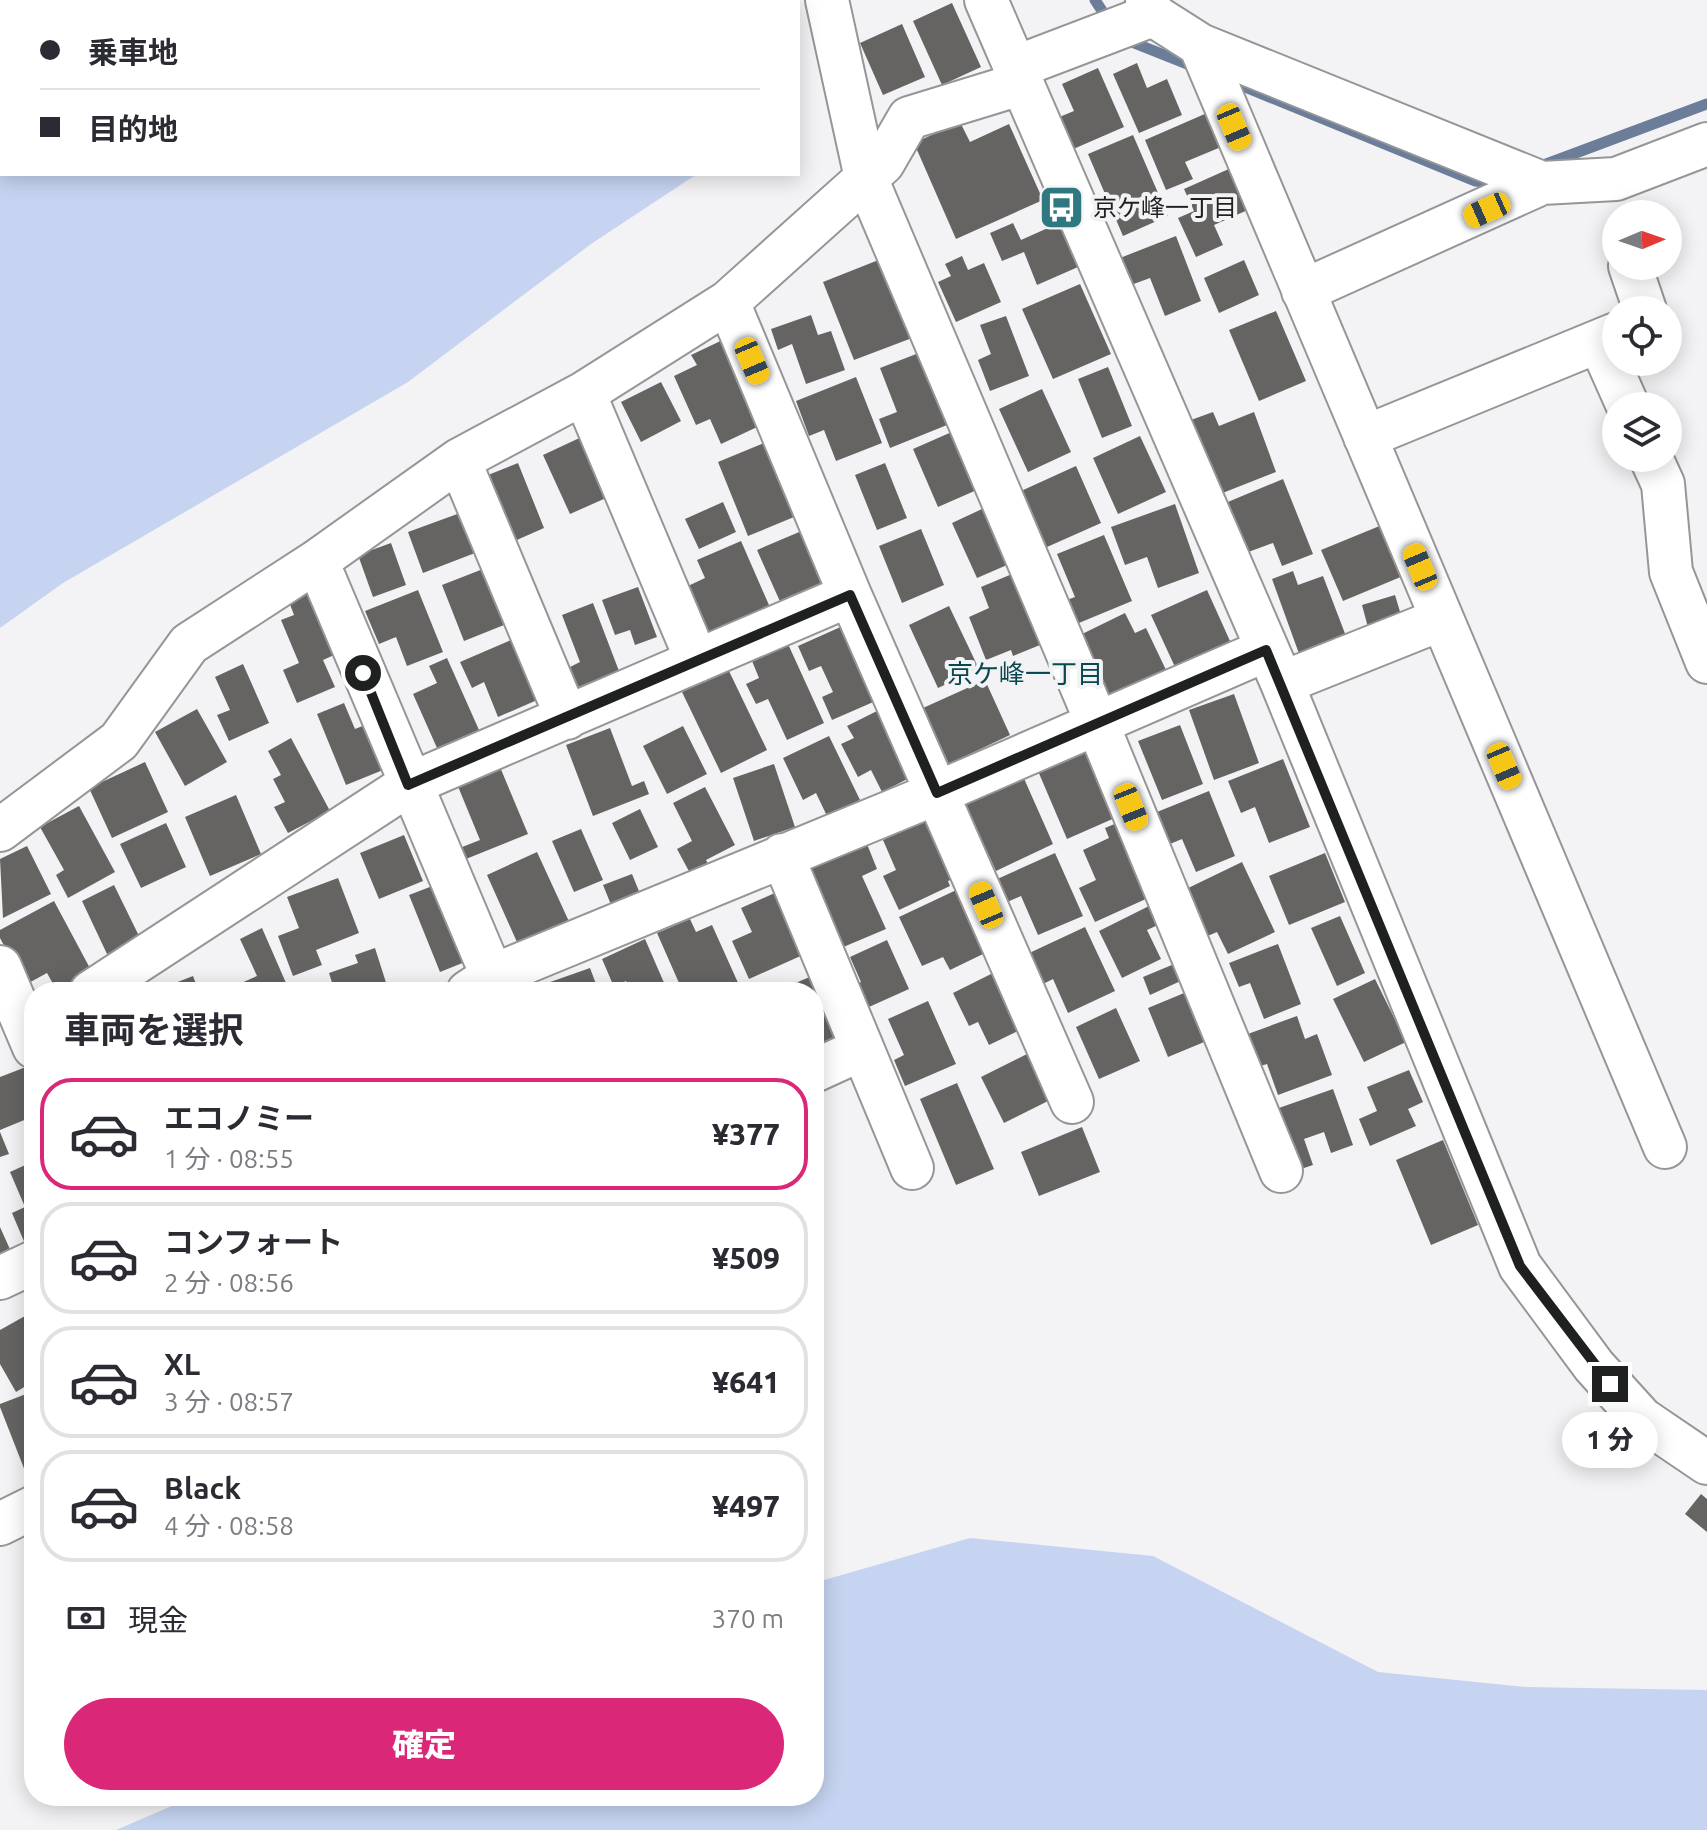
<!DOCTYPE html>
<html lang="ja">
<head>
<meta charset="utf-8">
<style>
	:root { --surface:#fff; --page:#f2f2f3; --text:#2b2b33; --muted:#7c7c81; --line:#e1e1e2; --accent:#db2777 }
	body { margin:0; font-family:Ubuntu,"Noto Sans JP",sans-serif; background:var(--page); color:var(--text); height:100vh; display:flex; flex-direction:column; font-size:30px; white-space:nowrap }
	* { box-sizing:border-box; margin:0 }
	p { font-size:26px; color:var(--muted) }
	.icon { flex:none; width:44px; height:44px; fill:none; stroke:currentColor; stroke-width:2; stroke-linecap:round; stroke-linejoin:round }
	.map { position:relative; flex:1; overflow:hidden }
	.side { position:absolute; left:24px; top:982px; width:800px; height:824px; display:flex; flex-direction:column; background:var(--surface); border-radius:32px; box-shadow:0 4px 20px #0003 }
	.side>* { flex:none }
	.top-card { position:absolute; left:0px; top:0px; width:800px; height:176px; box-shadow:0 4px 20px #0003; display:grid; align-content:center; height:176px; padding:0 40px; background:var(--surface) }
	.needle { width:52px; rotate:88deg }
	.tools { position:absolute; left:1602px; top:200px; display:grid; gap:16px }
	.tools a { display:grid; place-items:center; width:80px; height:80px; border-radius:50%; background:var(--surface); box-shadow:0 4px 20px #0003; font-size:40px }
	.end { position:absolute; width:36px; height:36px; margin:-18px; border:10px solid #1f2020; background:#fff; box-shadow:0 0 0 4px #fff }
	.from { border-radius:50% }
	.bubble { position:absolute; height:56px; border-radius:28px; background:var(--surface); box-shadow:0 4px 20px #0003; font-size:26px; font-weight:800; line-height:56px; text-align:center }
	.car { position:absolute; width:24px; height:48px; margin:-24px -12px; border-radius:10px; box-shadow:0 0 6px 2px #0007; background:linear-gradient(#f5c518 24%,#345 0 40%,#f5c518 0 76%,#345 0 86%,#f5c518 0) }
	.top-card b { display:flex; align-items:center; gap:28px; height:76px; font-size:30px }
	.top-card b+b { border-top:2px solid var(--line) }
	.top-card i { width:20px; height:20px; background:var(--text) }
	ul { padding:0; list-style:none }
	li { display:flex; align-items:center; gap:24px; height:112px; margin:0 16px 12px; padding:0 24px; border:4px solid var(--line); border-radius:32px }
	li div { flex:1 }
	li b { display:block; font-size:30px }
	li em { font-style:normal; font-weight:800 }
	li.selected { border-color:var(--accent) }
	li>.icon { width:72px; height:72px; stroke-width:1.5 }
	h2 { padding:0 40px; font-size:36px; line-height:96px }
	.pay { display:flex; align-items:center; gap:20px; height:88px; padding:0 40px; font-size:30px }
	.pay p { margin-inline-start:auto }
	.cta { display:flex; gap:16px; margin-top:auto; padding:16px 40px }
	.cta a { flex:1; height:92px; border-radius:48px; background:var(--accent); color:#fff; font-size:32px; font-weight:800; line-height:92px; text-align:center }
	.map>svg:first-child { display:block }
	.green { fill:#c6d4f1 }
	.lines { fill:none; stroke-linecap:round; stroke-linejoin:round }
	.stream { stroke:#6c7d99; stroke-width:11 }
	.building { fill:#656463 }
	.minor-casing { stroke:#959697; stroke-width:46 }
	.minor { stroke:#fff; stroke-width:42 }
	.route { stroke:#1f2020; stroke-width:10 }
	.labels { text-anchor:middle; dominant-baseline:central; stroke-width:8; stroke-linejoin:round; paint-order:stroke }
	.poi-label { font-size:24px; fill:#1f2020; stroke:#f3f3f5; text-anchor:start }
	.neighbourhood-label { font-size:26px; fill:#084850; stroke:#f3f3f5 }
</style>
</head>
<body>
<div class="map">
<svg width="1707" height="1830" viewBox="0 0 1707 1830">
	<rect width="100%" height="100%" fill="#f3f3f5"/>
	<path class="green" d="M 251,0 L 673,0 L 674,2 L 248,2 Z
		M 0,117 L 2,174 L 697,174 L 591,244 L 408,382 L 63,583 L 0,628 Z
		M 970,1538 L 1153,1556 L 1378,1672 L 1525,1687 L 1707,1690 L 1707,1830 L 116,1830 L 195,1796 L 814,1796 L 814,1583 Z"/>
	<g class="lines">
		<path class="stream" d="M 1095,0 L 1110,23
			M 1124,39 L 1197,68
			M 1228,80 L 1475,181 L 1495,183
			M 1541,166 L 1707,104"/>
	</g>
	<path class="building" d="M 952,3 L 981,67 L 942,85 L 913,21 Z
		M 902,24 L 925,77 L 883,95 L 860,43 Z
		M 1137,63 L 1147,88 L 1167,79 L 1182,115 L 1139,133 L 1113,74 Z
		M 1098,68 L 1124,127 L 1071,150 L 1057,118 L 1074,111 L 1062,84 Z
		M 1207,113 L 1221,147 L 1185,162 L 1193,179 L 1166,190 L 1145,140 Z
		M 960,122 L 970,142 L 1009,124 L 1043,200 L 956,239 L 914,143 Z
		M 1133,135 L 1168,216 L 1123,236 L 1088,154 Z
		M 1231,168 L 1250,209 L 1214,225 L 1223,245 L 1196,257 L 1178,218 L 1194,211 L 1184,189 Z
		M 1013,223 L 1021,240 L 1059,223 L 1078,267 L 1037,285 L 1024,252 L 1002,261 L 990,233 Z
		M 1176,236 L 1201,301 L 1165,316 L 1150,278 L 1131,285 L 1120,258 Z
		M 962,256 L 968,270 L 984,263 L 1001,302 L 956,322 L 938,282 L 951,276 L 945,264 Z
		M 881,259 L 912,338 L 854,360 L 823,282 Z
		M 1244,260 L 1259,295 L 1219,313 L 1204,278 Z
		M 1080,284 L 1111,354 L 1053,379 L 1022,309 Z
		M 1276,311 L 1306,381 L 1259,401 L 1229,330 Z
		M 811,315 L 818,335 L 831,331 L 845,370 L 806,384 L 792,344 L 778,350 L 771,329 Z
		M 1006,316 L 1029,376 L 990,391 L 978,360 L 991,354 L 980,325 Z
		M 731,336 L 770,421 L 721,444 L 710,419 L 696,425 L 674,376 L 697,365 L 691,355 Z
		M 924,351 L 952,423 L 890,448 L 879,419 L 897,412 L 880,368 Z
		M 1108,367 L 1132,426 L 1102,438 L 1078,379 Z
		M 856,377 L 882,443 L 836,461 L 824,430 L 809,436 L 796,401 Z
		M 661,382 L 681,421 L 641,442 L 621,402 Z
		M 1042,389 L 1071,452 L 1028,472 L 999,409 Z
		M 1213,412 L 1219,426 L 1254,412 L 1276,472 L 1220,494 L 1191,420 Z
		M 954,431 L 979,489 L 938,507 L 913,449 Z
		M 588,434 L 615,494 L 570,514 L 543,455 Z
		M 1140,436 L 1166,492 L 1118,514 L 1093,458 Z
		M 776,438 L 806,512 L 748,536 L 718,462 Z
		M 518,463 L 544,528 L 510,543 L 483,477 Z
		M 885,463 L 907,518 L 877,530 L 855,475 Z
		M 1076,466 L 1101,523 L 1047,547 L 1021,491 Z
		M 1283,479 L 1313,554 L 1282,566 L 1273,543 L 1243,554 L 1223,504 Z
		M 723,502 L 736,532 L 699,549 L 685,519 Z
		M 1175,504 L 1199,573 L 1158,588 L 1147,557 L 1125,565 L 1111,527 Z
		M 982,509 L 1007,565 L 977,578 L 952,523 Z
		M 460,513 L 475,553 L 423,573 L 408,532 Z
		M 1382,525 L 1403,576 L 1343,601 L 1321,550 Z
		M 811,527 L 836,582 L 782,606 L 757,550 Z
		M 921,529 L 944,585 L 902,603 L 879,546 Z
		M 1104,535 L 1132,601 L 1074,625 L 1064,601 L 1075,597 L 1057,554 Z
		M 741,541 L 772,612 L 711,639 L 688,586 L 705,578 L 697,560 Z
		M 391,543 L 406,585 L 373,597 L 358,555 Z
		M 483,569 L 504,625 L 464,641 L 442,585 Z
		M 1293,571 L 1298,585 L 1323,576 L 1349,644 L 1302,662 L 1272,579 Z
		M 1012,574 L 1040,645 L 1013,656 L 1011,650 L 986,660 L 969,617 L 989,608 L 981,587 Z
		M 316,587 L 343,651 L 323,660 L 335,687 L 297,703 L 283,670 L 299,663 L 281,620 L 294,615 L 288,599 Z
		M 638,587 L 657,637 L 635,645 L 630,630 L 615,635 L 602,600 Z
		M 418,590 L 443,652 L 407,666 L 396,637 L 379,644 L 365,611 Z
		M 1207,590 L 1230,641 L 1175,667 L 1151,615 Z
		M 1395,595 L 1404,625 L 1370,635 L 1362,605 Z
		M 593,603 L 619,671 L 578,687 L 570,667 L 580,662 L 562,615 Z
		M 949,606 L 979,669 L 938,688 L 909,625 Z
		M 1125,613 L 1135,633 L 1146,628 L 1166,670 L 1108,698 L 1078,636 Z
		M 854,621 L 887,696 L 832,720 L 822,697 L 833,692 L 821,666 L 809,671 L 798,646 Z
		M 518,637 L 544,697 L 498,717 L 484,682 L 472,688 L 460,662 Z
		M 788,644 L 824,723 L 787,740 L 768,699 L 756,704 L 746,684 L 759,678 L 752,661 Z
		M 447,658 L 479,730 L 437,748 L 413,694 L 437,683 L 429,666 Z
		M 243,664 L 269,723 L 229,741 L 217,715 L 230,710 L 215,677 Z
		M 728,669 L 767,750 L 721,773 L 682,692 Z
		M 985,680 L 1010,735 L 949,764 L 923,708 Z
		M 1234,694 L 1259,763 L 1214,780 L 1189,710 Z
		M 344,703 L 355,729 L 365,725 L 383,770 L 346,785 L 317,714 Z
		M 885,707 L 919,773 L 882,792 L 871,770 L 858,777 L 841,744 L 854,738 L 847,726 Z
		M 197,709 L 227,762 L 185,786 L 155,732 Z
		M 1180,725 L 1203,784 L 1162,800 L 1138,741 Z
		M 683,726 L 707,774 L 667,794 L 643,746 Z
		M 610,728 L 632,786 L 644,781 L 649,794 L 593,816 L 566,745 Z
		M 829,736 L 860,800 L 827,816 L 816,793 L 803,800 L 783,758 Z
		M 291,738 L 330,811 L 288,833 L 274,807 L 285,802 L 273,779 L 281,775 L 268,751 Z
		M 1088,750 L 1117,817 L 1067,839 L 1038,771 Z
		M 1283,759 L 1310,827 L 1269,843 L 1255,807 L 1241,813 L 1228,781 Z
		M 145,762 L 168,812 L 112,838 L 89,788 Z
		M 774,764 L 795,827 L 754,841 L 733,778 Z
		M 500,767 L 528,834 L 461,861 L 457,849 L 480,840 L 457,784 Z
		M 1022,774 L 1053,844 L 996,871 L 964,801 Z
		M 705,787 L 735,845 L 706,860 L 709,866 L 691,875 L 677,849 L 692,841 L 673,803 Z
		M 1209,791 L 1235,856 L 1196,872 L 1182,839 L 1170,844 L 1157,812 Z
		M 236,795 L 261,854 L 210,876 L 185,817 Z
		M 79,806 L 115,872 L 68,898 L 56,875 L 64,870 L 40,827 Z
		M 640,809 L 658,847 L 630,860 L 612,823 Z
		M 935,816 L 962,875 L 948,881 L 950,886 L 899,910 L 883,876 L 896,870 L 883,840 Z
		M 1124,820 L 1134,841 L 1124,846 L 1148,898 L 1095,922 L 1079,888 L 1096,880 L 1083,850 L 1109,838 L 1105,828 Z
		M 166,823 L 186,867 L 141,888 L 120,844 Z
		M 581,829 L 603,880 L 574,892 L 552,841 Z
		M 404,835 L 423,881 L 379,899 L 360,853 Z
		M 867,844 L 877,869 L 862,876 L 886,929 L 841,948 L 807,870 Z
		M 27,846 L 51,894 L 3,918 L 0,859 Z
		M 537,852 L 572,928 L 521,951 L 487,875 Z
		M 1055,853 L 1083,916 L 1038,935 L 1021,896 L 1005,903 L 995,880 Z
		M 1325,853 L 1345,902 L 1289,925 L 1269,876 Z
		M 1242,862 L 1275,932 L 1228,954 L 1217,932 L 1203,938 L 1182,891 Z
		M 632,874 L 643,901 L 614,912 L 603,885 Z
		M 338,878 L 359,933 L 316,950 L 322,965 L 293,976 L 278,936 L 299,928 L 287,897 Z
		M 114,885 L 140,938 L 107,954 L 82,901 Z
		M 435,885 L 465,962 L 440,972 L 409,895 Z
		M 967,885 L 987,928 L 974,934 L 983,954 L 950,970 L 943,957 L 922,966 L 899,917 Z
		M 777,892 L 805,954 L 749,979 L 732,941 L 752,932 L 741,908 Z
		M 54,901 L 92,972 L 57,991 L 47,973 L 25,985 L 0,938 L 0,930 Z
		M 1151,905 L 1160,924 L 1147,930 L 1161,959 L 1122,978 L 1099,931 Z
		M 1340,916 L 1365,973 L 1337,986 L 1311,928 Z
		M 690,919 L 696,932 L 712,925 L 739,985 L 723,992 L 683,992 L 657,933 Z
		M 1085,927 L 1115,991 L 1068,1013 L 1053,979 L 1039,986 L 1025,955 Z
		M 262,928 L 286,983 L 265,992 L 242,992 L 239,984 L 257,976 L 240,939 Z
		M 645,939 L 668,992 L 631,992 L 626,981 L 614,987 L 602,959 Z
		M 887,940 L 909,989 L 860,1011 L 850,986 L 861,982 L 850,957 Z
		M 1278,944 L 1301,1004 L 1264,1019 L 1250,983 L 1239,987 L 1229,963 Z
		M 375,948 L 389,992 L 335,992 L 329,973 L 358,963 L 355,955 Z
		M 1179,962 L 1185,979 L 1150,995 L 1143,977 Z
		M 590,968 L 599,992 L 541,992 L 539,986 Z
		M 999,970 L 1026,1027 L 989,1045 L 978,1022 L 969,1026 L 953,993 Z
		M 193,976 L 199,992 L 152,992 Z
		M 812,976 L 838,1040 L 814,1049 L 814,992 L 774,992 Z
		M 1375,979 L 1406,1042 L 1364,1062 L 1333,999 Z
		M 1189,991 L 1209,1040 L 1168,1057 L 1148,1008 Z
		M 928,1001 L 956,1064 L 905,1086 L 894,1060 L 904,1055 L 888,1019 Z
		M 1116,1008 L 1140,1061 L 1099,1079 L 1076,1027 Z
		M 1297,1016 L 1305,1039 L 1317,1034 L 1332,1075 L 1278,1095 L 1267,1064 L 1257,1067 L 1245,1035 Z
		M 1027,1054 L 1050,1100 L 1004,1123 L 981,1077 Z
		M 26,1067 L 34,1087 L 34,1116 L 0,1130 L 0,1077 Z
		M 1409,1070 L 1423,1102 L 1408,1109 L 1416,1126 L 1370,1146 L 1359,1119 L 1377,1111 L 1367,1087 Z
		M 957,1083 L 994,1169 L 956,1185 L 920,1099 Z
		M 1333,1089 L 1353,1145 L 1331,1153 L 1324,1132 L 1304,1139 L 1313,1165 L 1298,1170 L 1276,1109 Z
		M 1082,1127 L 1100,1172 L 1039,1196 L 1021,1152 Z
		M 0,1132 L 9,1154 L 0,1157 Z
		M 1443,1140 L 1478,1225 L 1431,1245 L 1396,1160 Z
		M 34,1148 L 34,1243 L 26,1246 L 12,1213 L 25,1207 L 10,1172 L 34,1161 L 29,1150 Z
		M 0,1227 L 13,1256 L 0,1262 Z
		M 25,1316 L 34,1332 L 34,1381 L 16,1392 L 0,1364 L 0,1330 Z
		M 34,1391 L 34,1494 L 0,1407 L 0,1404 Z
		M 1701,1494 L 1707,1499 L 1707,1532 L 1685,1514 Z"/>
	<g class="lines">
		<defs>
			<path id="minor" d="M 827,0 L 866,178 L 1097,723 L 1281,1171
				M 986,0 L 1282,683 L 1520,1266 L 1594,1366 L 1642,1419 L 1707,1463
				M 1147,0 L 1153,15 L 1200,45 L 1542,183 L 1616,179 L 1707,144
				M 1200,45 L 1665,1147
				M 1014,68 L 1153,15
				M 1630,266 L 1645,310
				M 1303,291 L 1542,183
				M 728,302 L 850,595 L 1072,1102
				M 1599,341 L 1628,406
				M 584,393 L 697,661
				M 1365,437 L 1616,334
				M 1651,458 L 1663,484 L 1671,572 L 1707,662
				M 459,460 L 567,718
				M 317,561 L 499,992
				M 1282,683 L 1442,619
				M 0,830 L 119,741 L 189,644 L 317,561 L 459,460 L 584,393 L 728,302 L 883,163 L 909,118 L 1020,84
				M 782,855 L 912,1168
				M 0,967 L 34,1047
				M 91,992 L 408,785 L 850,595
				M 468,992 L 492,976 L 937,793 L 1266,650
				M 814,1071 L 862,1049
				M 0,1278 L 34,1262
				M 0,1524 L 34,1507"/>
		</defs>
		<use href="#minor" class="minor-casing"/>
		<use href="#minor" class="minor"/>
	</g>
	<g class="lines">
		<path class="route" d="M 363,673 L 408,785 L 850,595 L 937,793 L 1266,650 L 1520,1266 L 1610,1384"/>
	</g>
	<defs>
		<symbol id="bus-square" viewBox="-11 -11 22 22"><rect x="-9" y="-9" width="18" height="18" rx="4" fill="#2f7781" stroke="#f3f3f5"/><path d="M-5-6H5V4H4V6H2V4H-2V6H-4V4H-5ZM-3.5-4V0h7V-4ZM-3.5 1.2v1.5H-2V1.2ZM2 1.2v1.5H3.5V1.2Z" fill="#fff"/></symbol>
	</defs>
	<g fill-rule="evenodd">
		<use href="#bus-square" x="1036" y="182" width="51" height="51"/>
	</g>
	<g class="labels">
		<g class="poi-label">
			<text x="1093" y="207">京ケ峰一丁目</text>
		</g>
		<g class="neighbourhood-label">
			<text x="1025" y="673">京ケ峰一丁目</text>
		</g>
	</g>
</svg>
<div class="tools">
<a><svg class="needle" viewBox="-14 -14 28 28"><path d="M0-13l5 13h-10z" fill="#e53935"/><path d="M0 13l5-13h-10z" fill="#7c7c81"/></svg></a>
<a><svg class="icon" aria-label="locate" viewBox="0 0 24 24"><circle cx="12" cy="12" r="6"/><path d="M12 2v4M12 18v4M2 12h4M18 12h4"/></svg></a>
<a><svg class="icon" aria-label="layers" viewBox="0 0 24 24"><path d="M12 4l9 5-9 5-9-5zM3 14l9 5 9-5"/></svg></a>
</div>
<i class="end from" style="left:363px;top:673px"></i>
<i class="end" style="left:1610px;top:1384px"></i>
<div class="bubble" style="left:1562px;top:1412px;width:96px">1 分</div>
<i class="car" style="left:1234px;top:127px;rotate:157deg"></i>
<i class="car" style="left:1487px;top:210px;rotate:246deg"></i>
<i class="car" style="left:752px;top:361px;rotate:157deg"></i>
<i class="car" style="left:1420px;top:567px;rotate:337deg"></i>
<i class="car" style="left:1504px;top:766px;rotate:157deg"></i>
<i class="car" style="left:1131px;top:807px;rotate:158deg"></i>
<i class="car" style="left:986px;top:905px;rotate:337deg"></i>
<div class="top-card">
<b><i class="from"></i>乗車地</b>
<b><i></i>目的地</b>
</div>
<section class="side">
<h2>車両を選択</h2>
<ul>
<li class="selected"><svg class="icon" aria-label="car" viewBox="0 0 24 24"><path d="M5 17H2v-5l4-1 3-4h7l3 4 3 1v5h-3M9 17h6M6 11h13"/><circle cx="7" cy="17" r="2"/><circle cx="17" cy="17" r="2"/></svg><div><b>エコノミー</b><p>1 分 · 08:55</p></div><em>¥377</em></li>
<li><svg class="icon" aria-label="car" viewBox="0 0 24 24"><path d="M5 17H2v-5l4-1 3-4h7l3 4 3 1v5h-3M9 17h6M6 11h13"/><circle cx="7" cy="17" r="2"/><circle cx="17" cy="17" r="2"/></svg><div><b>コンフォート</b><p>2 分 · 08:56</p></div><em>¥509</em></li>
<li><svg class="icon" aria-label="car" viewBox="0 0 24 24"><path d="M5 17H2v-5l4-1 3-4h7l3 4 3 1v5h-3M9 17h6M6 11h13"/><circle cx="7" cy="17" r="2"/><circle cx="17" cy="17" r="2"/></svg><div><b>XL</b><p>3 分 · 08:57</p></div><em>¥641</em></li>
<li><svg class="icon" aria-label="car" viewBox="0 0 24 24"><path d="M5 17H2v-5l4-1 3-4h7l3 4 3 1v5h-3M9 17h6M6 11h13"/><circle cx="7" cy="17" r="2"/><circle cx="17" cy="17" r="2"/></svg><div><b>Black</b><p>4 分 · 08:58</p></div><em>¥497</em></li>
</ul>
<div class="pay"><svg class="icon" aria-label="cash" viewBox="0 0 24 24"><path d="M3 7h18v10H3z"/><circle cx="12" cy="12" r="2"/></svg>現金<p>370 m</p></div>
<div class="cta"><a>確定</a></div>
</section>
</div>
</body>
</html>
